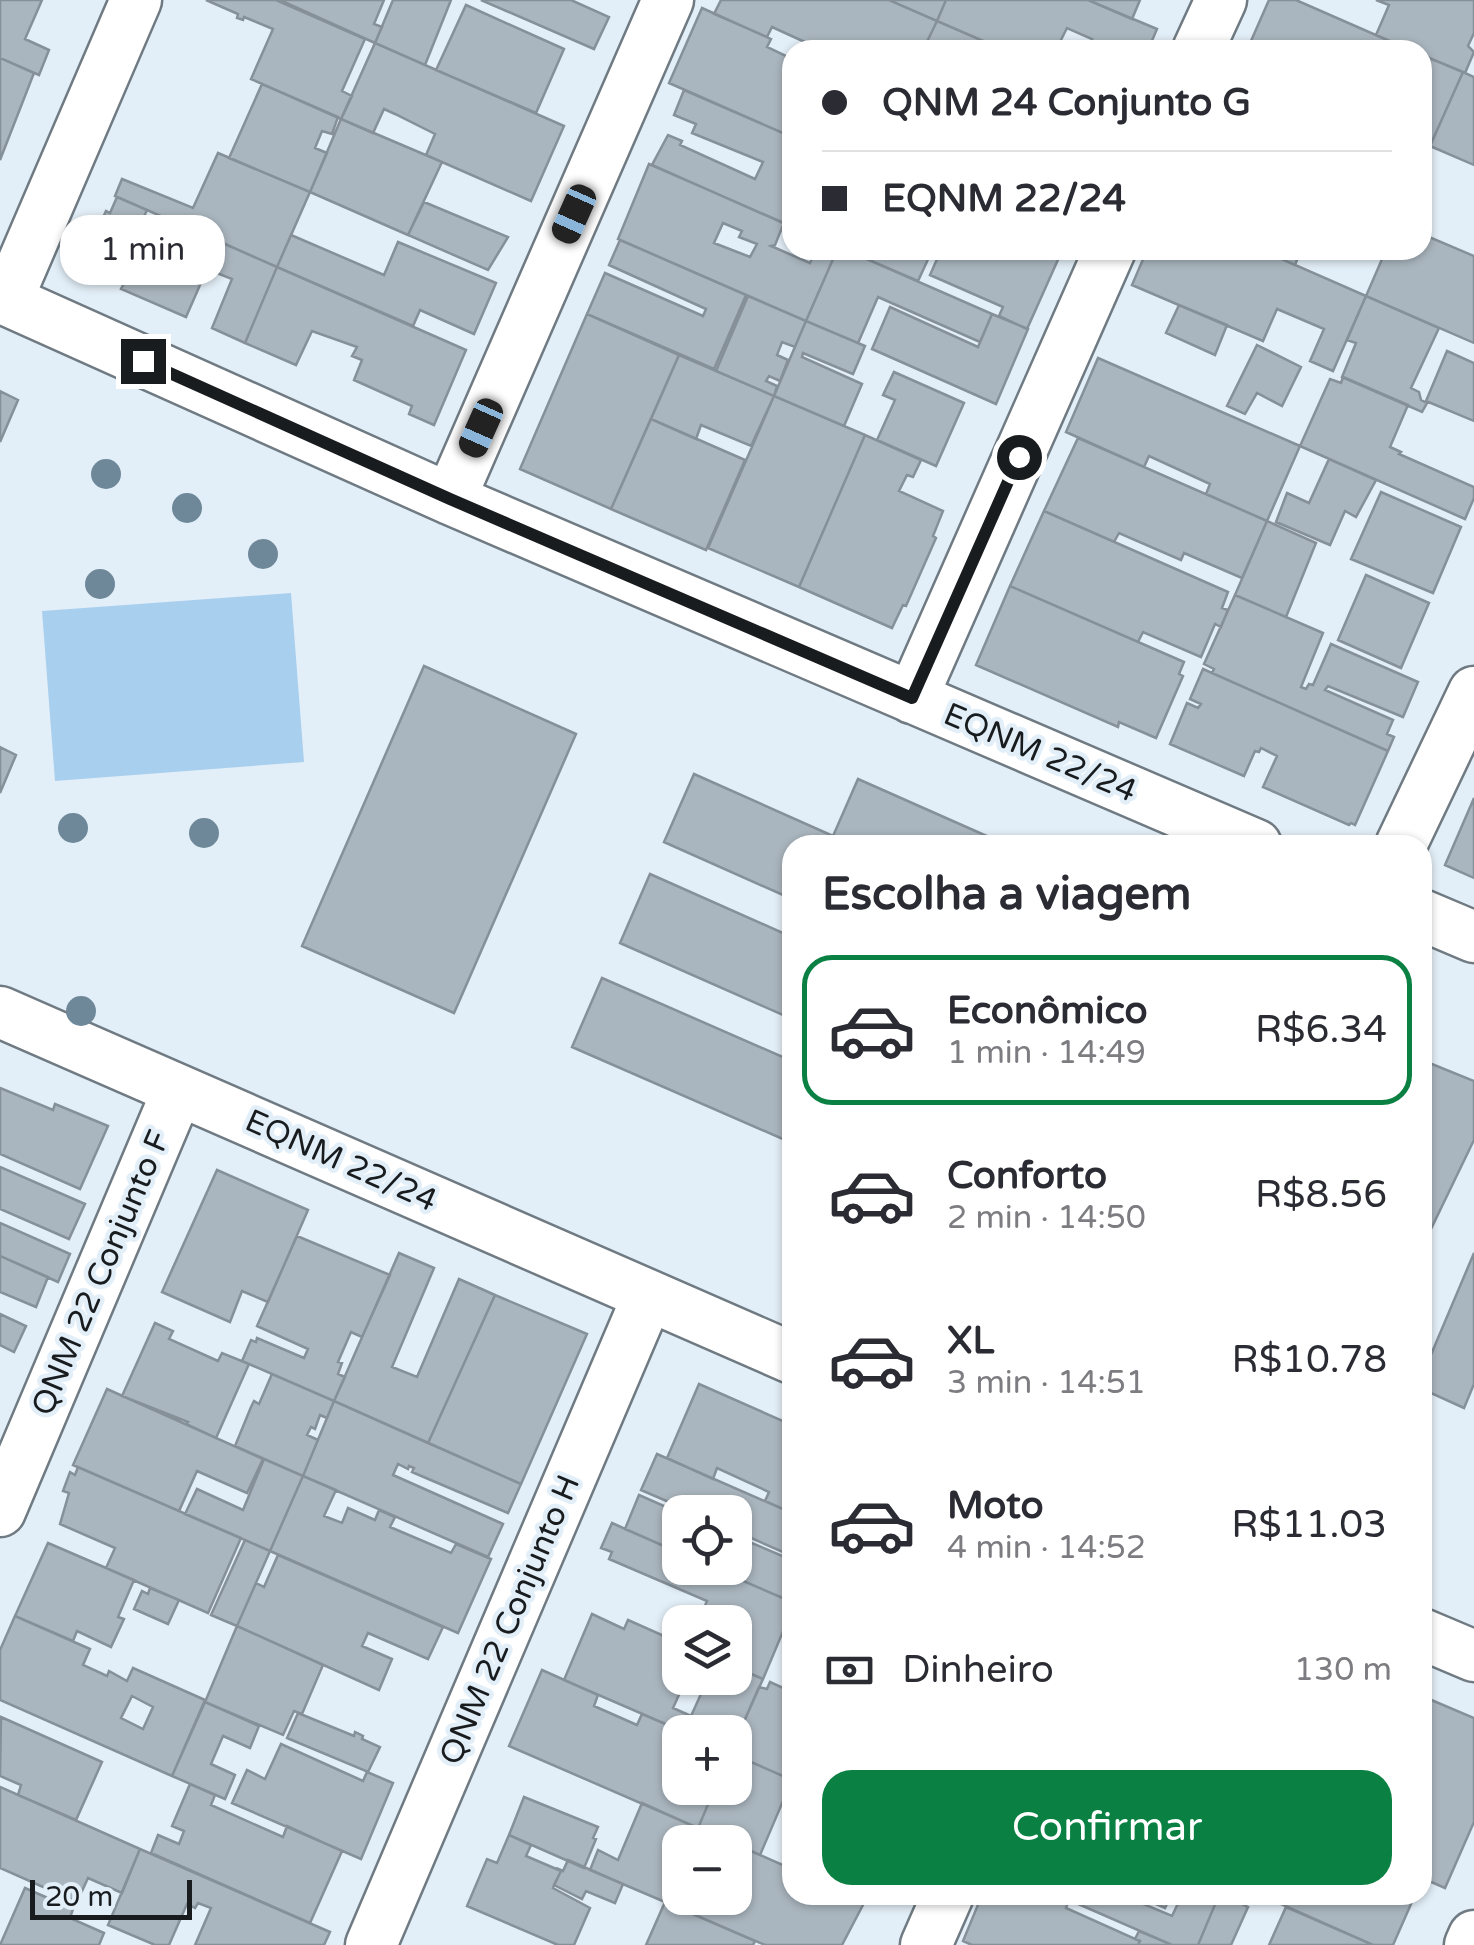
<!DOCTYPE html>
<html lang="pt">
<head>
<meta charset="utf-8">
<style>
	:root { --surface:#fff; --page:#f2f2f3; --text:#2b2b33; --muted:#7c7c81; --line:#e1e1e2; --accent:#0b8043 }
	body { margin:0; font-family:"Varela Round",sans-serif; background:var(--page); color:var(--text); height:100vh; display:flex; flex-direction:column; font-size:38px; white-space:nowrap }
	* { box-sizing:border-box; margin:0 }
	p { font-size:32px; color:var(--muted) }
	.icon { flex:none; width:55px; height:55px; fill:none; stroke:currentColor; stroke-width:2; stroke-linecap:round; stroke-linejoin:round }
	.map { position:relative; flex:1; overflow:hidden }
	.drawer { position:absolute; left:782px; top:835px; width:650px; height:1070px; display:flex; flex-direction:column; background:var(--surface); border-radius:30px; box-shadow:0 2px 8px #0004 }
	.drawer>* { flex:none }
	.banner { position:absolute; left:782px; top:40px; width:650px; height:220px; border-radius:30px; box-shadow:0 2px 8px #0004; display:grid; align-content:center; height:220px; padding:0 40px; background:var(--surface) }
	.controls { position:absolute; left:662px; top:1495px; display:grid; gap:20px }
	.controls a { display:grid; place-items:center; width:90px; height:90px; border-radius:20px; background:var(--surface); box-shadow:0 2px 8px #0004; font-size:50px }
	.scale { position:absolute; left:30px; bottom:25px; width:162px; box-sizing:border-box; padding-left:10px; border:5px solid #181c1f; border-top:0; font-size:28px; line-height:35px; white-space:nowrap; color:#181c1f; -webkit-text-stroke:8px #e3eff8; paint-order:stroke }
	.end { position:absolute; width:45px; height:45px; margin:-22px; border:12px solid #181c1f; background:#fff; box-shadow:0 0 0 5px #fff }
	.from { border-radius:50% }
	.bubble { position:absolute; height:70px; border-radius:30px; background:var(--surface); box-shadow:0 2px 8px #0004; font-size:32px; font-weight:600; line-height:70px; text-align:center }
	.car { position:absolute; width:30px; height:60px; margin:-30px -15px; border-radius:12px; box-shadow:0 0 8px 2px #0007; background:linear-gradient(#222 24%,#8ab4d8 0 40%,#222 0 76%,#8ab4d8 0 86%,#222 0) }
	.banner b { display:flex; align-items:center; gap:35px; height:95px; font-size:38px }
	.banner b+b { border-top:2px solid var(--line) }
	.banner i { width:25px; height:25px; background:var(--text) }
	ul { padding:0; list-style:none }
	li { display:flex; align-items:center; gap:30px; height:150px; margin:0 20px 15px; padding:0 20px; border:5px solid transparent; border-radius:30px }
	li div { flex:1 }
	li b { display:block; font-size:38px }
	li em { font-style:normal; font-weight:600 }
	li.active { border-color:var(--accent) }
	li>.icon { width:90px; height:90px; stroke-width:1.5 }
	h2 { padding:0 40px; font-size:45px; line-height:120px }
	.pay { display:flex; align-items:center; gap:25px; height:110px; padding:0 40px; font-size:38px }
	.pay p { margin-inline-start:auto }
	.action { display:flex; gap:20px; margin-top:auto; padding:20px 40px }
	.action a { flex:1; height:115px; border-radius:30px; background:var(--accent); color:#fff; font-size:40px; font-weight:600; line-height:115px; text-align:center }
	.map>svg:first-child { display:block }
	.garden { fill:#a9cfee }
	.building { fill:#aab6bf; stroke:#859099; stroke-width:2.5; fill-rule:evenodd }
	.lines { fill:none; stroke-linecap:round; stroke-linejoin:round }
	.street-casing { stroke:#6f7a82; stroke-width:55 }
	.street { stroke:#fff; stroke-width:50 }
	.tree { fill:#6e8899 }
	.route { stroke:#181c1f; stroke-width:12 }
	.labels { text-anchor:middle; dominant-baseline:central; stroke-width:9; stroke-linejoin:round; paint-order:stroke }
	.street-label { font-size:32px; fill:#181c1f; stroke:#e3eff8 }
</style>
</head>
<body>
<div class="map">
<svg width="1474" height="1945" viewBox="0 0 1474 1945">
	<rect width="100%" height="100%" fill="#e3eff8"/>
	<path class="garden" d="M 291,593 L 304,762 L 55,781 L 42,611 Z"/>
	<path class="building" d="M 0,0 L 42,0 L 25,39 L 49,50 L 39,75 L 0,58 Z
		M 206,0 L 276,0 L 365,39 L 342,91 L 352,96 L 341,119 L 251,79 L 273,29 L 244,17 L 243,20 L 237,18 L 238,14 Z
		M 280,0 L 384,0 L 374,24 L 382,27 L 375,43 Z
		M 393,0 L 451,0 L 425,65 L 375,43 Z
		M 481,0 L 571,0 L 609,17 L 594,49 Z
		M 721,0 L 889,0 L 937,21 L 923,50 L 804,50 L 807,43 L 772,27 L 767,37 L 714,14 Z
		M 889,0 L 946,0 L 937,21 Z
		M 946,0 L 1088,0 L 1157,29 L 1148,50 L 1086,50 L 1092,39 L 1067,28 L 1061,40 L 1080,50 L 1004,50 L 937,21 Z
		M 1088,0 L 1140,0 L 1132,19 Z
		M 1269,0 L 1296,0 L 1410,50 L 1247,50 Z
		M 1376,0 L 1474,0 L 1474,33 L 1468,46 L 1474,52 L 1465,73 L 1422,55 L 1422,50 L 1410,50 L 1376,35 L 1389,5 Z
		M 466,5 L 564,49 L 536,113 L 436,70 Z
		M 702,8 L 771,39 L 767,47 L 792,59 L 792,56 L 792,137 L 669,83 Z
		M 937,21 L 1004,50 L 928,50 L 924,48 Z
		M 375,43 L 564,126 L 531,201 L 426,155 L 435,134 L 395,114 L 384,109 L 373,133 L 341,119 Z
		M 1422,55 L 1463,72 L 1430,146 L 1422,143 Z
		M 0,58 L 34,73 L 0,160 Z
		M 1463,72 L 1474,77 L 1474,165 L 1430,146 Z
		M 262,84 L 338,117 L 332,134 L 322,131 L 315,148 L 327,153 L 310,192 L 229,158 Z
		M 684,90 L 792,137 L 792,227 L 652,165 L 668,135 L 682,141 L 680,145 L 755,179 L 763,162 L 692,133 L 696,124 L 674,115 Z
		M 341,119 L 442,162 L 408,235 L 310,192 Z
		M 218,153 L 310,192 L 277,267 L 115,196 L 122,179 L 193,208 Z
		M 649,164 L 784,223 L 775,245 L 771,246 L 810,263 L 816,250 L 837,250 L 806,321 L 618,239 ZM 723,223 L 742,231 L 739,237 L 757,244 L 750,257 L 714,243 Z
		M 117,197 L 147,210 L 143,219 L 211,249 L 214,239 L 277,267 L 245,343 L 212,328 L 232,279 L 207,269 L 186,317 L 121,289 L 127,278 L 111,271 L 106,282 L 79,270 L 106,211 L 110,213 Z
		M 424,202 L 508,237 L 488,270 L 408,235 Z
		M 1422,234 L 1474,256 L 1474,343 L 1366,296 L 1386,250 L 1422,250 Z
		M 291,235 L 384,275 L 398,242 L 496,283 L 474,334 L 420,310 L 413,326 L 277,267 Z
		M 620,240 L 746,295 L 714,369 L 587,314 L 605,273 L 703,316 L 706,309 L 609,265 Z
		M 837,250 L 846,250 L 992,314 L 980,342 L 878,297 L 858,343 L 806,321 Z
		M 846,250 L 941,250 L 938,259 L 930,255 L 918,281 Z
		M 941,250 L 1053,250 L 1061,253 L 1027,329 L 999,316 L 1003,307 L 930,275 Z
		M 1147,250 L 1261,250 L 1366,296 L 1333,371 L 1310,361 L 1324,329 L 1277,309 L 1263,341 L 1132,285 Z
		M 1261,250 L 1301,250 L 1295,265 Z
		M 277,267 L 466,350 L 434,425 L 409,414 L 412,406 L 354,380 L 362,360 L 352,356 L 357,347 L 312,331 L 296,365 L 245,343 Z
		M 748,296 L 806,321 L 795,347 L 782,342 L 777,355 L 788,360 L 780,381 L 769,376 L 766,381 L 777,386 L 774,396 L 716,371 Z
		M 1366,296 L 1439,328 L 1411,388 L 1419,392 L 1421,400 L 1427,403 L 1422,412 L 1342,377 L 1356,343 L 1347,340 Z
		M 1179,305 L 1227,325 L 1215,355 L 1166,333 Z
		M 890,307 L 978,347 L 992,314 L 1028,329 L 996,404 L 872,349 Z
		M 587,314 L 679,355 L 611,509 L 520,469 Z
		M 806,321 L 865,346 L 853,374 L 803,353 L 802,357 L 862,384 L 844,426 L 774,396 Z
		M 1257,345 L 1301,367 L 1282,406 L 1257,393 L 1245,414 L 1227,406 Z
		M 1447,351 L 1474,363 L 1474,421 L 1426,401 Z
		M 679,355 L 774,396 L 751,446 L 701,425 L 696,439 L 651,419 Z
		M 1098,358 L 1300,446 L 1267,521 L 1206,494 L 1210,484 L 1149,456 L 1144,467 L 1066,432 Z
		M 894,372 L 964,403 L 936,466 L 877,440 L 895,400 L 883,395 Z
		M 1343,377 L 1408,405 L 1390,447 L 1401,452 L 1399,454 L 1474,487 L 1474,498 L 1465,519 L 1300,446 L 1330,379 L 1341,383 Z
		M 0,391 L 18,400 L 0,442 Z
		M 774,396 L 865,435 L 799,587 L 708,548 Z
		M 651,419 L 745,460 L 706,550 L 611,509 Z
		M 865,435 L 921,460 L 913,477 L 907,475 L 899,491 L 943,511 L 933,536 L 936,538 L 906,606 L 903,605 L 892,628 L 799,587 Z
		M 1078,438 L 1267,521 L 1242,578 L 1184,553 L 1181,560 L 1119,533 L 1114,542 L 1044,511 Z
		M 1329,459 L 1376,480 L 1356,517 L 1345,511 L 1330,545 L 1276,522 L 1287,493 L 1309,503 Z
		M 1381,492 L 1461,527 L 1433,593 L 1351,559 Z
		M 1044,511 L 1228,592 L 1222,608 L 1228,610 L 1221,627 L 1215,624 L 1201,657 L 1143,632 L 1138,642 L 1010,586 Z
		M 1267,521 L 1316,543 L 1286,617 L 1235,595 Z
		M 1366,575 L 1429,603 L 1401,668 L 1338,640 Z
		M 1010,586 L 1184,662 L 1179,674 L 1183,676 L 1156,738 L 1119,722 L 1118,727 L 976,665 Z
		M 1235,595 L 1323,633 L 1301,687 L 1306,689 L 1309,684 L 1313,685 L 1331,644 L 1418,682 L 1403,717 L 1328,686 L 1325,690 L 1393,720 L 1387,734 L 1394,737 L 1388,751 L 1212,673 L 1214,669 L 1204,664 Z
		M 424,666 L 576,734 L 454,1013 L 302,946 Z
		M 1203,669 L 1388,751 L 1355,825 L 1351,823 L 1349,825 L 1263,787 L 1277,756 L 1261,748 L 1259,752 L 1255,751 L 1244,776 L 1170,744 L 1187,703 L 1198,708 L 1201,704 L 1190,699 Z
		M 0,747 L 16,755 L 0,793 Z
		M 694,774 L 833,836 L 855,845 L 792,845 L 792,899 L 664,842 Z
		M 858,779 L 1007,845 L 855,845 L 833,836 Z
		M 1474,798 L 1474,878 L 1445,865 Z
		M 650,874 L 792,937 L 792,1019 L 620,943 Z
		M 602,978 L 792,1061 L 792,1143 L 572,1047 Z
		M 1422,1060 L 1474,1081 L 1474,1140 L 1431,1229 L 1422,1226 Z
		M 0,1088 L 53,1110 L 55,1104 L 108,1126 L 80,1189 L 0,1154 Z
		M 0,1167 L 85,1204 L 69,1239 L 0,1209 Z
		M 217,1170 L 308,1210 L 268,1302 L 242,1291 L 230,1322 L 162,1292 Z
		M 0,1223 L 70,1254 L 58,1282 L 0,1256 Z
		M 297,1236 L 390,1275 L 362,1337 L 351,1332 L 338,1362 L 342,1363 L 338,1374 L 345,1377 L 334,1401 L 242,1361 L 251,1340 L 256,1342 L 257,1338 L 304,1358 L 308,1349 L 257,1326 Z
		M 399,1253 L 434,1268 L 392,1367 L 417,1377 L 459,1279 L 495,1295 L 428,1443 L 334,1401 Z
		M 1474,1253 L 1474,1384 L 1464,1408 L 1422,1389 L 1422,1354 L 1430,1357 Z
		M 0,1256 L 48,1277 L 36,1307 L 0,1292 Z
		M 495,1295 L 587,1334 L 521,1484 L 428,1443 Z
		M 0,1314 L 26,1326 L 14,1352 L 0,1345 Z
		M 155,1323 L 173,1331 L 169,1339 L 218,1361 L 222,1353 L 249,1364 L 216,1438 L 186,1424 L 188,1422 L 122,1396 Z
		M 272,1374 L 334,1401 L 327,1418 L 320,1415 L 315,1429 L 311,1427 L 307,1435 L 318,1440 L 303,1476 L 235,1446 L 251,1407 L 254,1401 L 259,1404 Z
		M 699,1384 L 792,1425 L 792,1513 L 765,1501 L 769,1492 L 717,1468 L 713,1479 L 667,1458 Z
		M 107,1389 L 263,1459 L 247,1493 L 197,1471 L 179,1511 L 73,1465 Z
		M 334,1401 L 521,1484 L 508,1513 L 412,1472 L 414,1468 L 409,1466 L 408,1469 L 398,1464 L 393,1475 L 503,1524 L 488,1557 L 303,1476 Z
		M 657,1454 L 792,1513 L 792,1556 L 735,1531 L 735,1512 L 692,1512 L 641,1490 Z
		M 264,1459 L 303,1476 L 270,1551 L 185,1514 L 197,1489 L 243,1510 Z
		M 78,1467 L 241,1538 L 208,1613 L 106,1568 L 115,1548 L 60,1524 L 69,1493 L 63,1491 L 70,1472 L 75,1475 Z
		M 303,1476 L 336,1490 L 324,1516 L 342,1523 L 348,1508 L 375,1520 L 379,1510 L 395,1517 L 390,1527 L 451,1553 L 456,1544 L 491,1559 L 458,1633 L 270,1551 Z
		M 639,1495 L 680,1513 L 680,1553 L 625,1529 Z
		M 612,1523 L 680,1553 L 680,1568 L 713,1568 L 792,1602 L 792,1610 L 763,1679 L 735,1667 L 735,1622 L 698,1622 L 707,1601 L 609,1559 L 612,1552 L 601,1548 Z
		M 735,1536 L 792,1560 L 792,1602 L 713,1568 L 735,1568 Z
		M 245,1540 L 270,1551 L 237,1626 L 211,1615 Z
		M 48,1543 L 134,1580 L 118,1617 L 124,1619 L 111,1647 L 77,1631 L 73,1641 L 15,1616 Z
		M 278,1555 L 443,1627 L 428,1659 L 368,1633 L 362,1646 L 392,1659 L 379,1690 L 237,1626 L 256,1583 L 264,1587 Z
		M 150,1588 L 179,1600 L 168,1624 L 134,1609 L 142,1591 L 148,1594 Z
		M 592,1614 L 624,1629 L 628,1620 L 680,1643 L 680,1678 L 735,1678 L 735,1667 L 763,1679 L 735,1742 L 735,1732 L 684,1732 L 564,1680 ZM 683,1686 L 701,1694 L 691,1716 L 673,1708 Z
		M 15,1616 L 90,1649 L 83,1665 L 107,1676 L 109,1671 L 127,1681 L 133,1668 L 205,1700 L 172,1776 L 0,1700 L 0,1650 ZM 132,1696 L 153,1707 L 143,1729 L 121,1718 Z
		M 237,1626 L 323,1665 L 302,1714 L 294,1711 L 283,1735 L 205,1702 Z
		M 542,1670 L 598,1695 L 594,1706 L 637,1725 L 642,1714 L 684,1732 L 680,1732 L 680,1788 L 715,1788 L 698,1828 L 509,1746 Z
		M 770,1682 L 792,1692 L 792,1780 L 735,1755 L 735,1742 L 759,1687 L 767,1689 Z
		M 1422,1696 L 1474,1718 L 1474,1822 L 1445,1888 L 1422,1878 Z
		M 205,1702 L 259,1726 L 250,1748 L 223,1736 L 211,1764 L 235,1775 L 225,1799 L 172,1776 Z
		M 298,1713 L 354,1736 L 355,1732 L 363,1736 L 362,1739 L 380,1747 L 368,1772 L 287,1738 Z
		M 1,1717 L 102,1762 L 76,1820 L 18,1795 L 21,1785 L 0,1776 Z
		M 281,1744 L 363,1781 L 367,1772 L 393,1783 L 361,1859 L 232,1803 L 247,1770 L 265,1779 Z
		M 735,1755 L 792,1780 L 760,1855 L 698,1828 L 715,1788 L 735,1788 Z
		M 190,1784 L 215,1795 L 211,1805 L 283,1837 L 287,1826 L 342,1851 L 310,1923 L 151,1853 L 158,1835 L 179,1844 L 184,1831 L 172,1826 Z
		M 0,1787 L 140,1849 L 122,1893 L 88,1878 L 77,1902 L 0,1868 Z
		M 524,1797 L 598,1827 L 593,1838 L 596,1839 L 584,1868 L 509,1835 Z
		M 642,1803 L 698,1828 L 691,1842 L 680,1842 L 680,1868 L 665,1902 L 590,1870 L 598,1850 L 618,1860 Z
		M 698,1828 L 711,1833 L 732,1842 L 691,1842 Z
		M 509,1835 L 531,1845 L 526,1856 L 561,1871 L 553,1888 L 590,1908 L 574,1945 L 558,1945 L 467,1906 L 487,1859 L 497,1863 Z
		M 735,1844 L 792,1869 L 792,1895 L 852,1895 L 865,1901 L 842,1945 L 765,1945 L 665,1902 L 680,1868 L 680,1898 L 735,1898 Z
		M 140,1849 L 330,1932 L 324,1945 L 195,1945 L 211,1908 L 198,1903 L 195,1908 L 187,1904 L 169,1945 L 155,1945 L 108,1925 Z
		M 568,1860 L 623,1884 L 615,1903 L 586,1891 L 582,1899 L 554,1885 L 561,1871 L 556,1868 L 563,1871 Z
		M 25,1888 L 73,1909 L 70,1918 L 104,1933 L 99,1945 L 0,1945 Z
		M 982,1895 L 1057,1895 L 1069,1900 L 1066,1908 L 1140,1941 L 1138,1945 L 972,1945 L 963,1941 Z
		M 1079,1895 L 1122,1895 L 1172,1916 L 1182,1895 L 1219,1895 L 1198,1945 L 1172,1945 L 1076,1903 Z
		M 1136,1895 L 1171,1895 L 1165,1908 Z
		M 1219,1895 L 1229,1895 L 1244,1901 L 1242,1904 L 1248,1907 L 1231,1945 L 1198,1945 Z
		M 1261,1895 L 1415,1895 L 1393,1945 L 1373,1945 Z
		M 665,1902 L 755,1941 L 753,1945 L 646,1945 Z
		M 1286,1907 L 1373,1945 L 1269,1945 Z
		M 1139,1931 L 1172,1945 L 1138,1945 L 1140,1941 L 1135,1939 Z"/>
	<g class="lines">
		<defs>
			<path id="street" d="M 1198,50 L 1221,0
				M 0,297 L 450,499 L 1256,845
				M 7,300 L 136,0
				M 450,499 L 668,0
				M 912,698 L 1110,250
				M 1401,845 L 1474,692
				M 1422,915 L 1474,937
				M 0,1012 L 792,1358
				M 0,1511 L 178,1090
				M 1422,1634 L 1474,1656
				M 371,1945 L 648,1296
				M 926,1945 L 948,1895
				M 1470,1945 L 1474,1936"/>
		</defs>
		<use href="#street" class="street-casing"/>
		<use href="#street" class="street"/>
	</g>
	<g class="tree">
		<circle cx="106" cy="474" r="15"/>
		<circle cx="187" cy="508" r="15"/>
		<circle cx="263" cy="554" r="15"/>
		<circle cx="100" cy="584" r="15"/>
		<circle cx="73" cy="828" r="15"/>
		<circle cx="204" cy="833" r="15"/>
		<circle cx="81" cy="1011" r="15"/>
	</g>
	<g class="lines">
		<path class="route" d="M 143,361 L 450,499 L 912,698 L 1019,457"/>
	</g>
	<g class="labels">
		<g class="street-label">
			<text transform="translate(1040 753) rotate(23)">EQNM 22/24</text>
			<text transform="translate(341 1161) rotate(24)">EQNM 22/24</text>
			<text transform="translate(101 1273) rotate(-67)">QNM 22 Conjunto F</text>
			<text transform="translate(510 1620) rotate(-67)">QNM 22 Conjunto H</text>
		</g>
	</g>
</svg>
<div class="controls">
<a><svg class="icon" aria-label="locate" viewBox="0 0 24 24"><circle cx="12" cy="12" r="6"/><path d="M12 2v4M12 18v4M2 12h4M18 12h4"/></svg></a>
<a><svg class="icon" aria-label="layers" viewBox="0 0 24 24"><path d="M12 4l9 5-9 5-9-5zM3 14l9 5 9-5"/></svg></a>
<a>+</a>
<a>−</a>
</div>
<div class="scale">20 m</div>
<i class="end from" style="left:1019px;top:457px"></i>
<i class="end" style="left:143px;top:361px"></i>
<div class="bubble" style="left:60px;top:215px;width:165px">1 min</div>
<i class="car" style="left:574px;top:214px;rotate:204deg"></i>
<i class="car" style="left:481px;top:428px;rotate:204deg"></i>
<div class="banner">
<b><i class="from"></i>QNM 24 Conjunto G</b>
<b><i></i>EQNM 22/24</b>
</div>
<section class="drawer">
<h2>Escolha a viagem</h2>
<ul>
<li class="active"><svg class="icon" aria-label="car" viewBox="0 0 24 24"><path d="M5 17H2v-5l4-1 3-4h7l3 4 3 1v5h-3M9 17h6M6 11h13"/><circle cx="7" cy="17" r="2"/><circle cx="17" cy="17" r="2"/></svg><div><b>Econômico</b><p>1 min · 14:49</p></div><em>R$6.34</em></li>
<li><svg class="icon" aria-label="car" viewBox="0 0 24 24"><path d="M5 17H2v-5l4-1 3-4h7l3 4 3 1v5h-3M9 17h6M6 11h13"/><circle cx="7" cy="17" r="2"/><circle cx="17" cy="17" r="2"/></svg><div><b>Conforto</b><p>2 min · 14:50</p></div><em>R$8.56</em></li>
<li><svg class="icon" aria-label="car" viewBox="0 0 24 24"><path d="M5 17H2v-5l4-1 3-4h7l3 4 3 1v5h-3M9 17h6M6 11h13"/><circle cx="7" cy="17" r="2"/><circle cx="17" cy="17" r="2"/></svg><div><b>XL</b><p>3 min · 14:51</p></div><em>R$10.78</em></li>
<li><svg class="icon" aria-label="car" viewBox="0 0 24 24"><path d="M5 17H2v-5l4-1 3-4h7l3 4 3 1v5h-3M9 17h6M6 11h13"/><circle cx="7" cy="17" r="2"/><circle cx="17" cy="17" r="2"/></svg><div><b>Moto</b><p>4 min · 14:52</p></div><em>R$11.03</em></li>
</ul>
<div class="pay"><svg class="icon" aria-label="cash" viewBox="0 0 24 24"><path d="M3 7h18v10H3z"/><circle cx="12" cy="12" r="2"/></svg>Dinheiro<p>130 m</p></div>
<div class="action"><a>Confirmar</a></div>
</section>
</div>
</body>
</html>
